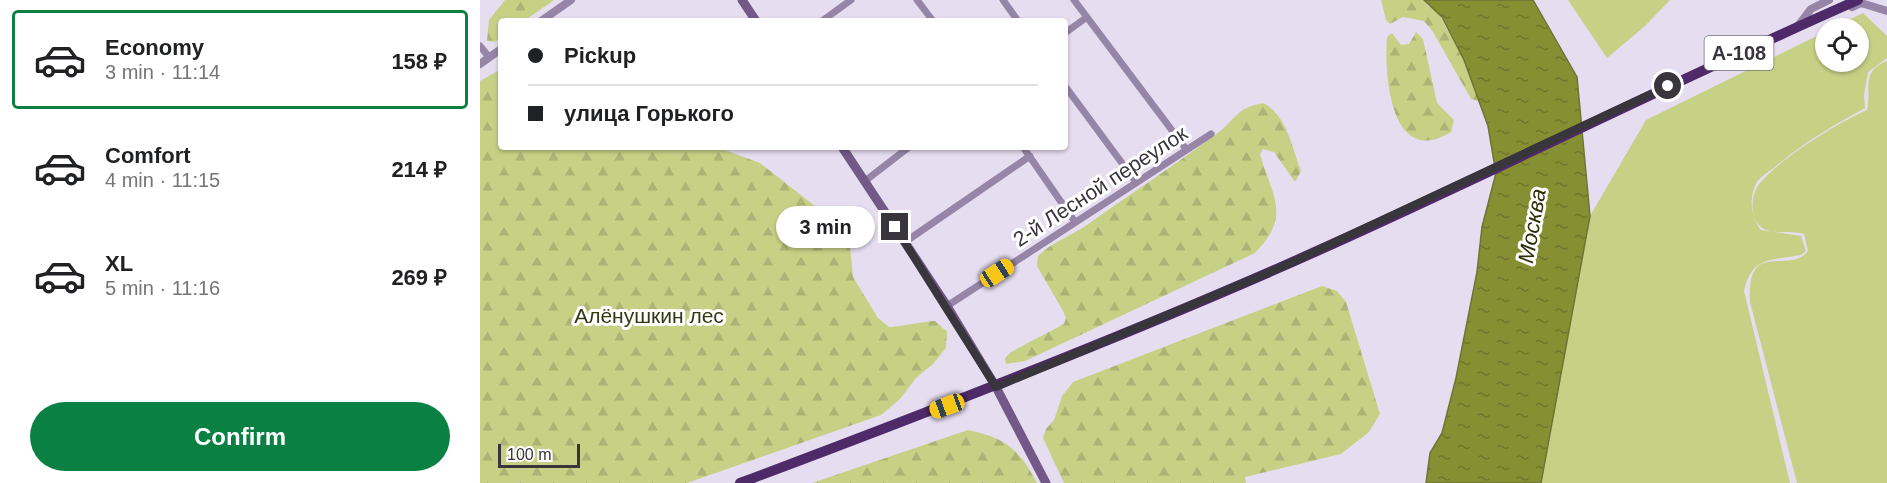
<!DOCTYPE html>
<html lang="en">
<head>
<meta charset="utf-8">
<style>
	:root { --surface:#fff; --page:#f2f2f2; --text:#202124; --muted:#757577; --line:#e0e0e0; --accent:#0b8043 }
	body { margin:0; font-family:Arial,sans-serif; background:var(--page); color:var(--text); height:100vh; display:flex; flex-direction:column; font-size:22px; white-space:nowrap }
	* { box-sizing:border-box; margin:0 }
	p { font-size:20px; color:var(--muted) }
	.icon { flex:none; width:33px; height:33px; fill:none; stroke:currentColor; stroke-width:2; stroke-linecap:round; stroke-linejoin:round }
	.map { position:relative; flex:1; overflow:hidden }
	.side { display:flex; flex-direction:column; background:var(--surface); width:480px }
	.side>* { flex:none }
	.hud { position:absolute; left:18px; top:18px; width:570px; height:132px; border-radius:6px; box-shadow:0 2px 4px #0004; display:grid; align-content:center; height:132px; padding:0 30px; background:var(--surface) }
	.fabs { position:absolute; left:1335px; top:18px; display:grid; gap:12px }
	.fabs a { display:grid; place-items:center; width:54px; height:54px; border-radius:50%; background:var(--surface); box-shadow:0 2px 4px #0004; font-size:30px }
	.scale { position:absolute; left:18px; bottom:15px; width:82px; box-sizing:border-box; padding-left:6px; border:3px solid #39353d; border-top:0; font-size:16px; line-height:21px; white-space:nowrap; color:#39353d; -webkit-text-stroke:4px #fff; paint-order:stroke }
	.end { position:absolute; width:27px; height:27px; margin:-14px; border:8px solid #39353d; background:#fff; box-shadow:0 0 0 3px #fff }
	.from { border-radius:50% }
	.bubble { position:absolute; height:42px; border-radius:21px; background:var(--surface); box-shadow:0 2px 4px #0004; font-size:20px; font-weight:600; line-height:42px; text-align:center }
	.car { position:absolute; width:18px; height:36px; margin:-18px -9px; border-radius:8px; box-shadow:0 0 4px 2px #0007; background:linear-gradient(#f5c518 24%,#345 0 40%,#f5c518 0 76%,#345 0 86%,#f5c518 0) }
	.hud b { display:flex; align-items:center; gap:21px; height:57px; font-size:22px }
	.hud b+b { border-top:2px solid var(--line) }
	.hud i { width:15px; height:15px; background:var(--text) }
	ul { padding:10px 0 0; list-style:none }
	li { display:flex; align-items:center; gap:18px; height:99px; margin:0 12px 9px; padding:0 18px; border:3px solid transparent; border-radius:6px }
	li div { flex:1 }
	li b { display:block; font-size:22px }
	li em { font-style:normal; font-weight:600 }
	li.selected { border-color:var(--accent) }
	li>.icon { width:54px; height:54px; stroke-width:1.5 }
	.action { display:flex; gap:12px; margin-top:auto; padding:12px 30px }
	.action a { flex:1; height:69px; border-radius:36px; background:var(--accent); color:#fff; font-size:24px; font-weight:600; line-height:69px; text-align:center }
	main { display:flex; flex:1; min-height:0 }
	.map>svg:first-child { display:block }
	.green { fill:#c7d186 }
	.forest { fill:url(#forest-firs) }
	.water { fill:url(#water-ripples); stroke:#6f7435; stroke-width:1.5 }
	.lines { fill:none; stroke-linecap:round; stroke-linejoin:round }
	.minor { stroke:#9685a6; stroke-width:7 }
	.tertiary { stroke:#9685a6; stroke-width:8 }
	.secondary { stroke:#725988; stroke-width:9 }
	.trunk { stroke:#4e2a68; stroke-width:10 }
	.route { stroke:#39353d; stroke-width:8 }
	.labels { text-anchor:middle; dominant-baseline:central; stroke-width:6; stroke-linejoin:round; paint-order:stroke }
	.shield { fill:#fff; stroke:#747277; stroke-width:1.5 }
	.shield-label { font-size:20px; font-weight:bold; fill:#39353d }
	.street-label { font-size:21px; fill:#39353d; stroke:#fff }
	.park-label { font-size:21px; fill:#353913; stroke:#fff }
	.water-label { font-size:22px; font-style:italic; fill:#2b2f07; stroke:#fff }
</style>
</head>
<body>
<main>
<section class="side">
<ul>
<li class="selected"><svg class="icon" aria-label="car" viewBox="0 0 24 24"><path d="M5 17H2v-5l4-1 3-4h7l3 4 3 1v5h-3M9 17h6M6 11h13"/><circle cx="7" cy="17" r="2"/><circle cx="17" cy="17" r="2"/></svg><div><b>Economy</b><p>3 min · 11:14</p></div><em>158 ₽</em></li>
<li><svg class="icon" aria-label="car" viewBox="0 0 24 24"><path d="M5 17H2v-5l4-1 3-4h7l3 4 3 1v5h-3M9 17h6M6 11h13"/><circle cx="7" cy="17" r="2"/><circle cx="17" cy="17" r="2"/></svg><div><b>Comfort</b><p>4 min · 11:15</p></div><em>214 ₽</em></li>
<li><svg class="icon" aria-label="car" viewBox="0 0 24 24"><path d="M5 17H2v-5l4-1 3-4h7l3 4 3 1v5h-3M9 17h6M6 11h13"/><circle cx="7" cy="17" r="2"/><circle cx="17" cy="17" r="2"/></svg><div><b>XL</b><p>5 min · 11:16</p></div><em>269 ₽</em></li>
</ul>
<div class="action"><a>Confirm</a></div>
</section>
<div class="map">
<svg width="1407" height="483" viewBox="0 0 1407 483">
	<defs>
		<pattern id="forest-firs" width="22" height="20" patternUnits="userSpaceOnUse" patternTransform="scale(1.5)"><rect width="22" height="20" fill="#c7d186"/><path d="M5 1l3.5 6h-7zM16 11l3.5 6h-7z" fill="#acb475"/></pattern>
		<pattern id="water-ripples" width="26" height="14" patternUnits="userSpaceOnUse" patternTransform="scale(1.5)"><rect width="26" height="14" fill="#868f32"/><path d="M2 4q2-2 4 0t4 0M15 11q2-2 4 0t4 0" fill="none" stroke="#6f762c"/></pattern>
	</defs>
	<rect width="100%" height="100%" fill="#e6ddf0"/>
	<path class="green" d="M 1088,0 L 1190,0 L 1165,26 L 1127,58 Z
		M 1383,13 L 1407,36 L 1407,58 L 1388,72 L 1384,95 L 1385,108 C 1353,126 1324,142 1295,167 C 1290,171 1281,176 1277,182 C 1268,197 1271,217 1281,230 L 1321,236 L 1326,251 L 1321,255 C 1290,261 1272,256 1264,291 L 1310,483 L 1061,483 L 1110,216 L 1166,120 L 1345,32 L 1346,62 L 1378,62 L 1378,28 L 1352,28 Z
		M 1407,61 L 1407,483 L 1317,483 L 1270,302 C 1266,237 1309,276 1328,251 L 1324,234 C 1311,230 1290,236 1280,226 C 1269,216 1271,193 1280,183 C 1301,158 1357,123 1387,110 C 1392,89 1380,71 1407,61 Z"/>
	<path class="forest" d="M 25,0 L 74,0 L 44,21 L 21,21 L 21,38 L 14,42 L 7,41 L 9,20 Z
		M 901,0 L 944,0 L 948,6 L 956,9 L 984,60 L 999,101 L 991,99 L 953,32 L 944,21 L 923,17 L 910,24 L 906,20 Z
		M 936,32 L 943,39 L 957,103 L 974,120 L 971,132 C 911,169 904,76 907,37 L 912,33 L 921,45 L 929,44 Z
		M 21,69 L 21,147 L 237,147 L 280,163 L 359,225 L 370,246 L 373,277 L 398,318 L 409,327 C 418,327 451,320 455,321 C 458,323 463,329 467,331 L 466,348 L 453,364 L 436,378 L 420,399 L 401,415 L 207,483 L 0,483 L 0,81 Z
		M 783,103 C 807,115 812,148 821,171 L 815,182 L 794,152 L 783,149 L 780,154 C 792,197 812,215 775,253 L 545,361 L 526,364 L 525,358 L 531,352 L 584,324 L 586,318 L 583,311 L 557,266 L 558,256 C 571,243 588,237 604,227 C 649,195 695,165 739,132 C 758,117 755,109 783,103 Z
		M 842,286 L 857,291 L 866,302 L 900,414 L 889,432 L 861,454 L 765,477 L 766,483 L 584,483 L 563,438 L 566,429 L 574,420 L 582,396 L 593,382 Z
		M 488,430 C 526,438 539,449 557,483 L 332,483 Z"/>
	<path class="water" d="M 944,0 L 1053,0 L 1097,77 L 1110,216 L 1061,483 L 946,483 L 950,453 L 962,433 L 976,378 L 997,272 L 1002,227 L 1016,173 L 1008,126 L 984,60 L 962,17 Z"/>
	<g class="lines">
		<path class="minor" d="M 437,0 L 453,21
			M 523,0 L 538,21
			M 594,0 L 706,149
			M 342,21 L 371,0
			M 585,33 L 607,17
			M 0,46 L 9,57
			M 585,86 L 656,182
			M 543,147 L 595,222
			M 385,181 L 429,147
			M 425,242 L 550,156
			M 467,306 L 731,134"/>
		<path class="tertiary" d="M 1372,7 L 1381,3 L 1407,11
			M 61,21 L 91,0
			M 1318,26 L 1331,9 L 1349,0
			M 0,64 L 21,49"/>
		<path class="secondary" d="M 262,0 L 276,21
			M 362,147 L 467,306 L 516,387 L 566,483"/>
		<path class="trunk" d="M 260,483 C 442,415 623,345 801,267 C 995,182 1184,85 1378,0"/>
	</g>
	<g class="lines">
		<path class="route" d="M 415,227 L 516,387 L 802,267 L 1188,86"/>
	</g>
	<g class="labels">
		<rect class="shield" x="1224.5" y="36" width="69" height="34" rx="4.5"/>
		<g class="shield-label">
			<text x="1259" y="53">А-108</text>
		</g>
		<g class="street-label">
			<text transform="translate(620 186) rotate(-33)">2-й Лесной переулок</text>
		</g>
		<g class="park-label">
			<text x="169" y="315">Алёнушкин лес</text>
		</g>
		<g class="water-label">
			<text transform="translate(1052 226) rotate(-80)">Москва</text>
		</g>
	</g>
</svg>
<div class="fabs">
<a><svg class="icon" aria-label="locate" viewBox="0 0 24 24"><circle cx="12" cy="12" r="6"/><path d="M12 2v4M12 18v4M2 12h4M18 12h4"/></svg></a>
</div>
<div class="scale">100 m</div>
<i class="end from" style="left:1188px;top:86px"></i>
<i class="end" style="left:415px;top:227px"></i>
<div class="bubble" style="left:296px;top:206px;width:99px">3 min</div>
<i class="car" style="left:517px;top:273px;rotate:57deg"></i>
<i class="car" style="left:467px;top:406px;rotate:250deg"></i>
<div class="hud">
<b><i class="from"></i>Pickup</b>
<b><i></i>улица Горького</b>
</div>
</div>
</main>
</body>
</html>
